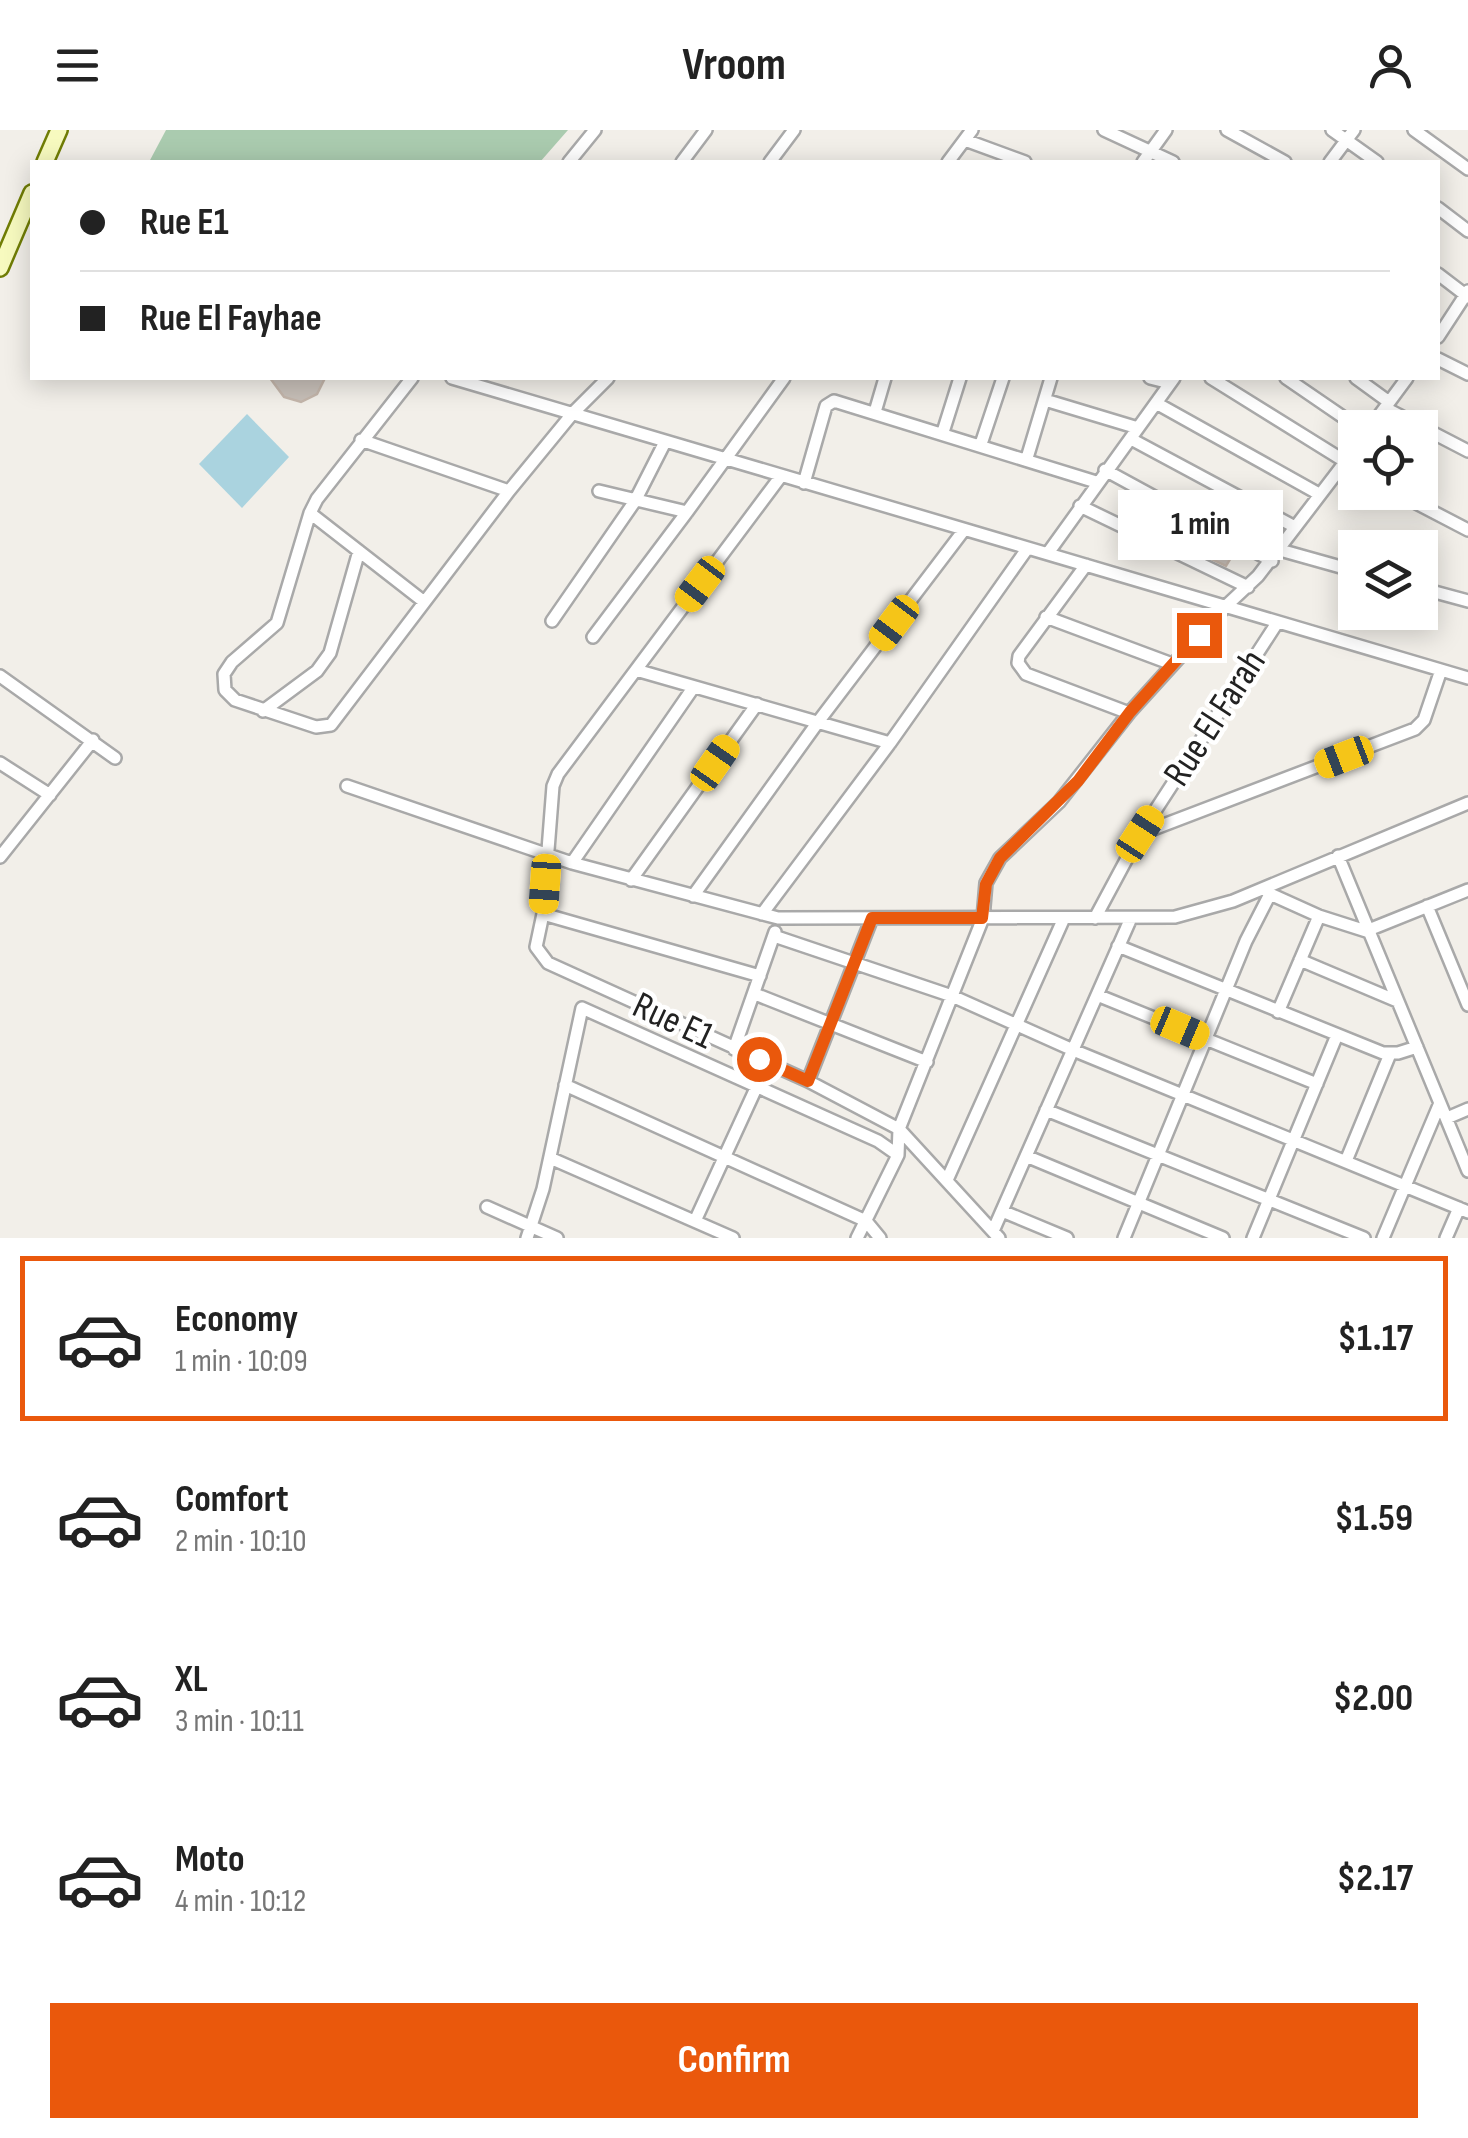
<!DOCTYPE html>
<html lang="en">
<head>
<meta charset="utf-8">
<style>
	:root { --surface:#fff; --page:#f6f6f6; --text:#222; --muted:#767676; --line:#e0e0e0; --accent:#ea580c }
	body { margin:0; font-family:"Sofia Sans Condensed",sans-serif; background:var(--page); color:var(--text); height:100vh; display:flex; flex-direction:column; font-size:38px; white-space:nowrap }
	* { box-sizing:border-box; margin:0 }
	p { font-size:32px; color:var(--muted) }
	.icon { flex:none; width:55px; height:55px; fill:none; stroke:currentColor; stroke-width:2; stroke-linecap:round; stroke-linejoin:round }
	.map { position:relative; height:1108px; overflow:hidden }
	.side { display:flex; flex-direction:column; background:var(--surface); flex:1 }
	.side>* { flex:none }
	.hud { position:absolute; left:30px; top:30px; width:1410px; height:220px; border-radius:0px; box-shadow:0 5px 25px #0003; display:grid; align-content:center; height:220px; padding:0 50px; background:var(--surface) }
	.controls { position:absolute; left:1338px; top:280px; display:grid; gap:20px }
	.controls a { display:grid; place-items:center; width:100px; height:100px; border-radius:0px; background:var(--surface); box-shadow:0 5px 25px #0003; font-size:50px }
	.end { position:absolute; width:45px; height:45px; margin:-22px; border:12px solid #ea580c; background:#fff; box-shadow:0 0 0 5px #fff }
	.from { border-radius:50% }
	.bubble { position:absolute; height:70px; border-radius:0px; background:var(--surface); box-shadow:0 5px 25px #0003; font-size:32px; font-weight:700; line-height:70px; text-align:center }
	.car { position:absolute; width:30px; height:60px; margin:-30px -15px; border-radius:12px; box-shadow:0 0 8px 2px #0007; background:linear-gradient(#f5c518 24%,#345 0 40%,#f5c518 0 76%,#345 0 86%,#f5c518 0) }
	.hud b { display:flex; align-items:center; gap:35px; height:95px; font-size:38px }
	.hud b+b { border-top:2px solid var(--line) }
	.hud i { width:25px; height:25px; background:var(--text) }
	ul { padding:18px 0 0; list-style:none }
	li { display:flex; align-items:center; gap:30px; height:165px; margin:0 20px 15px; padding:0 30px; border:5px solid transparent; border-radius:0px }
	li div { flex:1 }
	li b { display:block; font-size:38px }
	li em { font-style:normal; font-weight:700 }
	li.on { border-color:var(--accent) }
	li>.icon { width:90px; height:90px; stroke-width:1.5 }
	.cta { display:flex; gap:20px; margin-top:auto; padding:20px 50px }
	.cta a { flex:1; height:115px; border-radius:0px; background:var(--accent); color:#fff; font-size:40px; font-weight:700; line-height:115px; text-align:center }
	header { display:flex; justify-content:space-between; align-items:center; height:130px; padding:0 50px; background:var(--surface); font-size:45px; font-weight:700 }
	.map>svg:first-child { display:block }
	.cemetery { fill:#aacbaf }
	.water { fill:#aad3df }
	.building { fill:#c7bfb8; stroke:#c4b6ab; stroke-width:2.5 }
	.lines { fill:none; stroke-linecap:round; stroke-linejoin:round }
	.street-casing { stroke:#a9a9a9; stroke-width:16 }
	.secondary-casing { stroke:#707d05; stroke-width:20 }
	.street { stroke:#fff; stroke-width:11 }
	.secondary { stroke:#f7fabf; stroke-width:15 }
	.route { stroke:#ea580c; stroke-width:12 }
	.labels { text-anchor:middle; dominant-baseline:central; stroke-width:9; stroke-linejoin:round; paint-order:stroke }
	.street-label { font-size:38px; fill:#222; stroke:#fff }
</style>
</head>
<body>
<header><svg class="icon" aria-label="menu" viewBox="0 0 24 24"><path d="M4 6h16M4 12h16M4 18h16"/></svg>Vroom<svg class="icon" aria-label="person" viewBox="0 0 24 24"><circle cx="12" cy="8" r="4"/><path d="M4 21q1-7 8-7t8 7"/></svg></header>
<div class="map">
<svg width="1468" height="1108" viewBox="0 0 1468 1108">
	<rect width="100%" height="100%" fill="#f2efe9"/>
	<path class="cemetery" d="M 166,0 L 568,0 L 540,32 L 149,32 Z"/>
	<path class="water" d="M 247,284 L 289,327 L 242,378 L 199,334 Z"/>
	<path class="building" d="M 270,248 L 325,248 L 317,264 L 301,272 L 284,267 Z
		M 1216,411 L 1235,421 L 1226,436 L 1207,427 Z"/>
	<g class="lines">
		<defs>
			<path id="street" d="M 1104,0 L 1173,32
				M 1227,0 L 1285,32
				M 1332,0 L 1377,32
				M 1414,0 L 1468,39
				M 965,10 L 1025,32
				M 569,32 L 595,0
				M 682,32 L 706,0
				M 770,32 L 794,0
				M 948,32 L 972,0
				M 1143,32 L 1166,0
				M 1330,32 L 1354,0
				M 1438,78 L 1468,101
				M 1438,144 L 1468,167
				M 1438,207 L 1468,161
				M 1438,229 L 1468,244
				M 412,248 L 317,369 L 310,383 L 277,493 L 232,532 L 224,544 L 225,560 L 235,570 L 316,597 L 331,595 L 509,361 L 573,283 L 608,248
				M 452,248 L 1468,548
				M 1150,248 L 1170,253
				M 1211,248 L 1346,332
				M 1286,248 L 1359,298
				M 1356,248 L 1389,272
				M 1045,270 L 1138,298
				M 1156,273 L 1319,364
				M 1385,278 L 1468,321
				M 875,282 L 885,248
				M 1370,298 L 1407,248
				M 943,302 L 960,248
				M 1131,309 L 1295,397
				M 361,310 L 509,361
				M 981,314 L 1003,248
				M 1027,328 L 1051,248
				M 1105,340 L 1272,431
				M 781,346 L 558,644 L 553,656 L 543,784 L 536,817 L 548,833 L 808,951 L 899,999 L 999,1108
				M 804,353 L 826,276 L 834,271 L 1096,352
				M 599,361 L 687,382
				M 1395,362 L 1468,400
				M 1080,376 L 1248,457
				M 310,383 L 423,471
				M 1280,420 L 1355,441
				M 1048,423 L 1174,248
				M 1086,435 L 1019,526 L 1018,533 L 1026,544 L 1129,583
				M 1420,458 L 1468,471
				M 1046,487 L 1172,534
				M 552,491 L 635,371 L 665,312
				M 593,507 L 687,382 L 784,248
				M 636,540 L 890,613
				M 0,546 L 115,628
				M 263,581 L 317,541 L 330,523 L 359,421
				M 0,633 L 50,665
				M 347,656 L 572,733 L 778,788 L 1175,787 L 1233,771 L 1468,673
				M 1140,704 L 1415,599 L 1424,590 L 1441,540
				M 1338,726 L 1468,1041
				M 0,727 L 93,610
				M 572,733 L 693,558
				M 631,750 L 757,574
				M 1268,763 L 1319,786 L 1366,801 L 1468,760
				M 693,766 L 818,592 L 964,400
				M 1427,776 L 1468,875
				M 543,784 L 760,846
				M 762,784 L 890,613 L 1027,419
				M 1095,788 L 1140,704 L 1277,493
				M 774,806 L 952,866 L 1073,920 L 1468,1082
				M 1118,816 L 1383,923 L 1398,923 L 1417,917
				M 1300,830 L 1397,871
				M 755,864 L 927,932
				M 1097,865 L 1317,954
				M 1278,882 L 1319,786
				M 734,919 L 775,802
				M 808,951 L 872,788
				M 565,955 L 866,1091 L 880,1108
				M 1046,980 L 1364,1108
				M 1447,988 L 1468,979
				M 1026,1026 L 1223,1108
				M 550,1028 L 733,1108
				M 1346,1031 L 1390,924
				M 947,1050 L 1064,788
				M 487,1077 L 557,1108
				M 1002,1081 L 1067,1108
				M 695,1091 L 757,956
				M 993,1101 L 1131,788
				M 527,1108 L 543,1059 L 582,878 L 878,1011 L 898,1025
				M 857,1108 L 898,1025 L 899,999 L 983,788 L 986,753 L 1000,728 L 1059,672 L 1129,583 L 1226,476 L 1258,446 L 1355,319
				M 1124,1108 L 1246,811 L 1269,766
				M 1253,1108 L 1337,905
				M 1383,1108 L 1440,973
				M 1446,1108 L 1459,1078"/>
			<path id="secondary" d="M 45,32 L 59,0
				M 0,138 L 32,63"/>
		</defs>
		<use href="#street" class="street-casing"/>
		<use href="#secondary" class="secondary-casing"/>
		<use href="#street" class="street"/>
		<use href="#secondary" class="secondary"/>
	</g>
	<g class="lines">
		<path class="route" d="M 759,929 L 808,951 L 872,788 L 982,788 L 986,754 L 1000,728 L 1078,651 L 1130,582 L 1199,505"/>
	</g>
	<g class="labels">
		<g class="street-label">
			<text transform="translate(1215 588) rotate(-57)">Rue El Farah</text>
			<text transform="translate(673 891) rotate(25)">Rue E1</text>
		</g>
	</g>
</svg>
<div class="controls">
<a><svg class="icon" aria-label="locate" viewBox="0 0 24 24"><circle cx="12" cy="12" r="6"/><path d="M12 2v4M12 18v4M2 12h4M18 12h4"/></svg></a>
<a><svg class="icon" aria-label="layers" viewBox="0 0 24 24"><path d="M12 4l9 5-9 5-9-5zM3 14l9 5 9-5"/></svg></a>
</div>
<i class="end from" style="left:759px;top:929px"></i>
<i class="end" style="left:1199px;top:505px"></i>
<div class="bubble" style="left:1118px;top:360px;width:165px">1 min</div>
<i class="car" style="left:700px;top:454px;rotate:217deg"></i>
<i class="car" style="left:894px;top:493px;rotate:217deg"></i>
<i class="car" style="left:1344px;top:627px;rotate:249deg"></i>
<i class="car" style="left:715px;top:633px;rotate:35deg"></i>
<i class="car" style="left:1140px;top:704px;rotate:33deg"></i>
<i class="car" style="left:545px;top:754px;rotate:184deg"></i>
<i class="car" style="left:1180px;top:898px;rotate:113deg"></i>
<div class="hud">
<b><i class="from"></i>Rue E1</b>
<b><i></i>Rue El Fayhae</b>
</div>
</div>
<section class="side">
<ul>
<li class="on"><svg class="icon" aria-label="car" viewBox="0 0 24 24"><path d="M5 17H2v-5l4-1 3-4h7l3 4 3 1v5h-3M9 17h6M6 11h13"/><circle cx="7" cy="17" r="2"/><circle cx="17" cy="17" r="2"/></svg><div><b>Economy</b><p>1 min · 10:09</p></div><em>$1.17</em></li>
<li><svg class="icon" aria-label="car" viewBox="0 0 24 24"><path d="M5 17H2v-5l4-1 3-4h7l3 4 3 1v5h-3M9 17h6M6 11h13"/><circle cx="7" cy="17" r="2"/><circle cx="17" cy="17" r="2"/></svg><div><b>Comfort</b><p>2 min · 10:10</p></div><em>$1.59</em></li>
<li><svg class="icon" aria-label="car" viewBox="0 0 24 24"><path d="M5 17H2v-5l4-1 3-4h7l3 4 3 1v5h-3M9 17h6M6 11h13"/><circle cx="7" cy="17" r="2"/><circle cx="17" cy="17" r="2"/></svg><div><b>XL</b><p>3 min · 10:11</p></div><em>$2.00</em></li>
<li><svg class="icon" aria-label="car" viewBox="0 0 24 24"><path d="M5 17H2v-5l4-1 3-4h7l3 4 3 1v5h-3M9 17h6M6 11h13"/><circle cx="7" cy="17" r="2"/><circle cx="17" cy="17" r="2"/></svg><div><b>Moto</b><p>4 min · 10:12</p></div><em>$2.17</em></li>
</ul>
<div class="cta"><a>Confirm</a></div>
</section>
</body>
</html>
